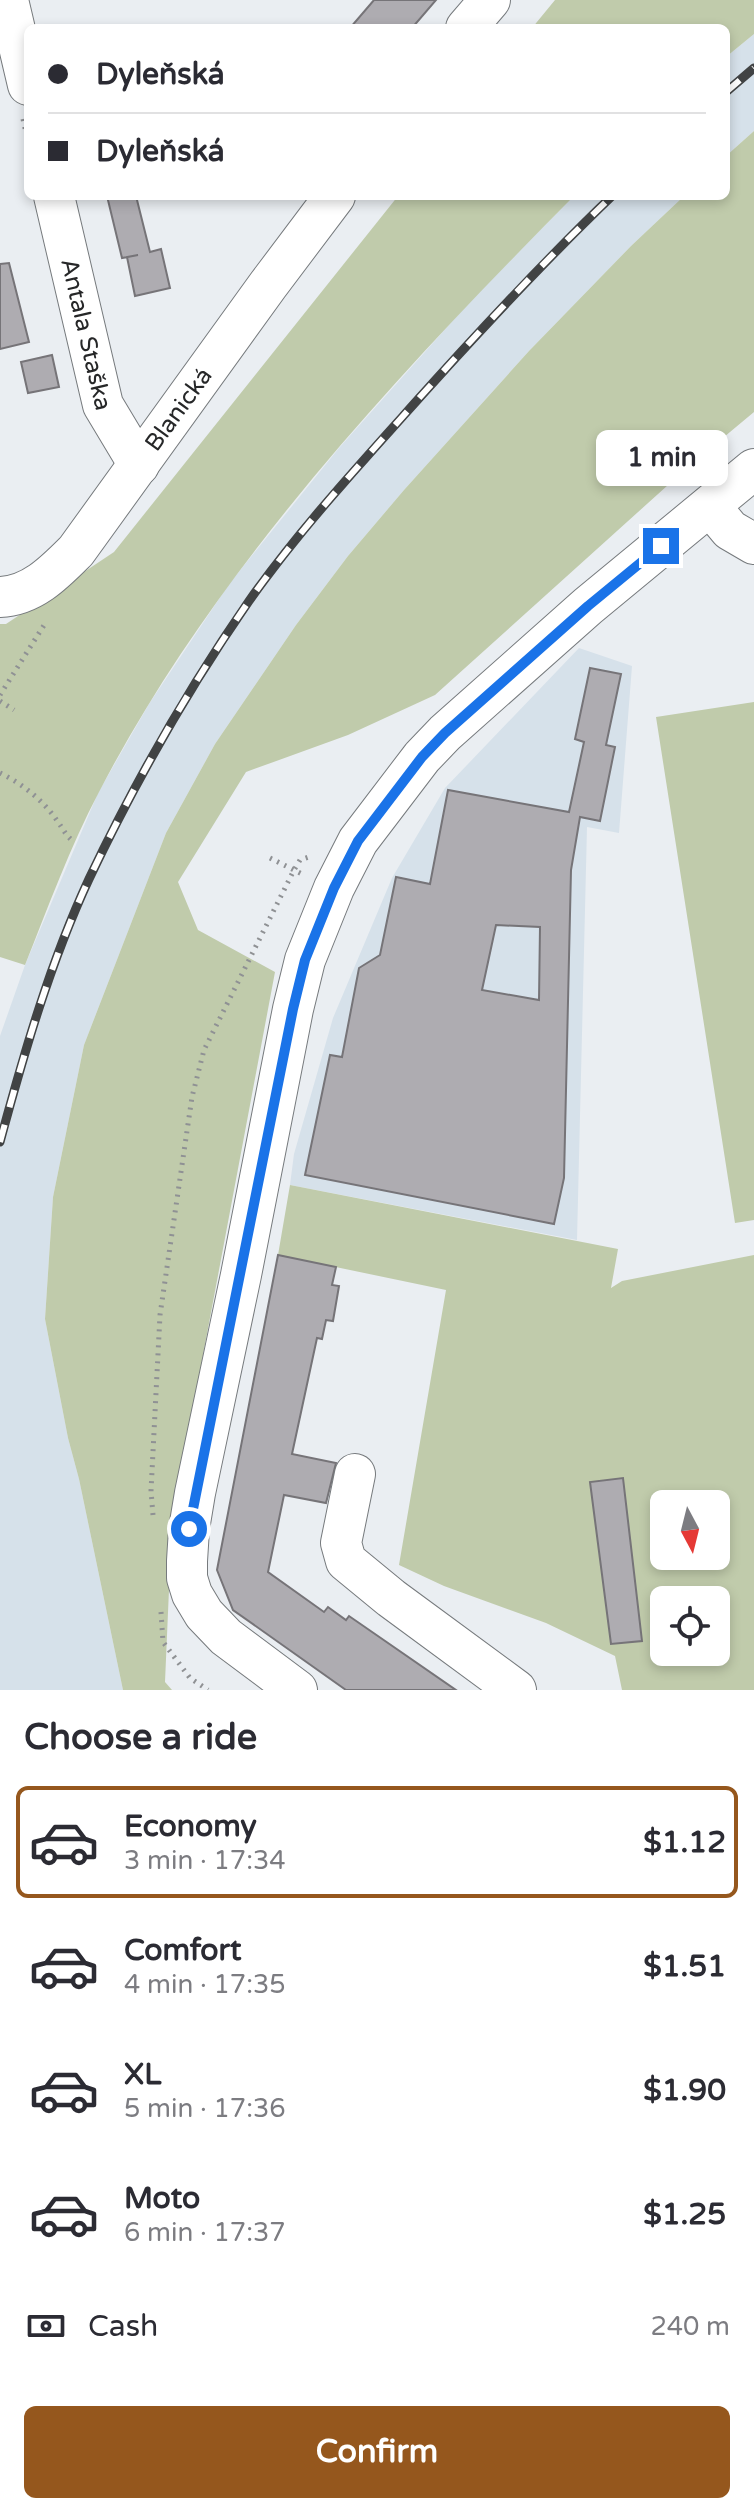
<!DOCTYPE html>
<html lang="en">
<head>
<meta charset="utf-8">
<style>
	:root { --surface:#fff; --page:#f7f7f7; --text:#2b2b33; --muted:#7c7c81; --line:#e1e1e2; --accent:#95571d }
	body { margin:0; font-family:"Varela Round",sans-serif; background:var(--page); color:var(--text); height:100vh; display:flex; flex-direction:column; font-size:30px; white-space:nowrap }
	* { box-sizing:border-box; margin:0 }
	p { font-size:26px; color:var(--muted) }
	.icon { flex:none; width:44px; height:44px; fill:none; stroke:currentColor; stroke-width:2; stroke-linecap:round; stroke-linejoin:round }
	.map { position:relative; height:1690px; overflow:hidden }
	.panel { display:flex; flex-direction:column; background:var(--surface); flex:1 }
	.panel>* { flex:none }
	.banner { position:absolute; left:24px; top:24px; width:706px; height:176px; border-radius:12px; box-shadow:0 4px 12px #0003; display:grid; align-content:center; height:176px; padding:0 24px; background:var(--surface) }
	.needle { width:52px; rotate:173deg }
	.fabs { position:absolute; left:650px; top:1490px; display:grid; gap:16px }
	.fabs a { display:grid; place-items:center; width:80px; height:80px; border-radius:12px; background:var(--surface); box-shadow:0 4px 12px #0003; font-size:40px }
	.end { position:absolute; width:36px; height:36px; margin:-18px; border:10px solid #1a73e8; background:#fff; box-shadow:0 0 0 4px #fff }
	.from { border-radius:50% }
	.bubble { position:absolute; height:56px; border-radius:12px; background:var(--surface); box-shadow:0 4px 12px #0003; font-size:26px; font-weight:800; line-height:56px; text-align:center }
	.banner b { display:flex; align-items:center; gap:28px; height:76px; font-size:30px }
	.banner b+b { border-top:2px solid var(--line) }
	.banner i { width:20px; height:20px; background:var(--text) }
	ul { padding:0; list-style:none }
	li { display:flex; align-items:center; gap:24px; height:112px; margin:0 16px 12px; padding:0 8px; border:4px solid transparent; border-radius:12px }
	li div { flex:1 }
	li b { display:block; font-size:30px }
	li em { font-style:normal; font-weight:800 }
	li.selected { border-color:var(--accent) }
	li>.icon { width:72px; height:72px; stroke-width:1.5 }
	h2 { padding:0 24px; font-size:36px; line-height:96px }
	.pay { display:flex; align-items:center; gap:20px; height:88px; padding:0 24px; font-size:30px }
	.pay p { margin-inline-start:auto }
	.cta { display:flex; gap:16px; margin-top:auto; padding:16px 24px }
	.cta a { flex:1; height:92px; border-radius:12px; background:var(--accent); color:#fff; font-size:32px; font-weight:800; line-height:92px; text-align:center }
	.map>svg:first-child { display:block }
	.built { fill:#d6e1ea }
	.green { fill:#c0cbab; fill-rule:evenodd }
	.building { fill:#aeacb1; stroke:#767478; stroke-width:2; fill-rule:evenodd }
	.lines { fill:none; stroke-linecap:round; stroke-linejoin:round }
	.minor-casing { stroke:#767a7d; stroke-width:42 }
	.path { stroke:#8f9194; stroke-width:5; stroke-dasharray:2 6; stroke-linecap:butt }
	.minor { stroke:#fff; stroke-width:40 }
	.rail-casing { stroke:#414344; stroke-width:9 }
	.rail { stroke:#fff; stroke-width:6; stroke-dasharray:18; stroke-linecap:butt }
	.route { stroke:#1a73e8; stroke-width:10 }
	.labels { text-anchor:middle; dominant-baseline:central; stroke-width:8; stroke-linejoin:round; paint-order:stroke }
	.street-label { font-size:24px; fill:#262728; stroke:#fff }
</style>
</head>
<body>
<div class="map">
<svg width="754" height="1690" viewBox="0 0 754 1690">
	<rect width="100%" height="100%" fill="#eaeef2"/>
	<path class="built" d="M 754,34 L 754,131 L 726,156 L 726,57 Z
		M 574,196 L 684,196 L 631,246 L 529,351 L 404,490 L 348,556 L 296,625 L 215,744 L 166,833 L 84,1045 L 53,1197 L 45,1319 L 68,1438 L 79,1479 L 123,1690 L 0,1690 L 0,1036 L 25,965 L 98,793 L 149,704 L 229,584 L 339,448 L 474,297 Z
		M 579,648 L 632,666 L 619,833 L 587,827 L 577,1240 L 290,1185 L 294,1154 L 333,1018 L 392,878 L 445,788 Z"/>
	<path class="green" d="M 555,0 L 754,0 L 754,34 L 726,57 L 726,28 L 532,28 Z
		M 754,131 L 754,412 L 688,467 L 435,695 L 348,735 L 246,772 L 178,882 L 198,930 L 275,972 L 172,1520 L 165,1682 L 172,1690 L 123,1690 L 79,1479 L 68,1438 L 45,1319 L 53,1197 L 84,1045 L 166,833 L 215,744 L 296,625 L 348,556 L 404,490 L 529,351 L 631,246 L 684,196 L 726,196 L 726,156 Z
		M 398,196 L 574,196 C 398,374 215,568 99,792 C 70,847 48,907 25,965 L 0,957 L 0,624 L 6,624 L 114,552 Z
		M 754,702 L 754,1220 L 735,1223 L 656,717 Z
		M 290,1185 L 618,1249 L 611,1288 L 622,1281 L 754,1255 L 754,1690 L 622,1690 L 615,1656 L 546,1623 L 444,1586 L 399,1565 L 446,1290 L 278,1255 ZM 664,1504 L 716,1504 L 716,1556 L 664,1556 ZM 664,1600 L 716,1600 L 716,1652 L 664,1652 Z"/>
	<path class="building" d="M 374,0 L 436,0 L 412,28 L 350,28 Z
		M 107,196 L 136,196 L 150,252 L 161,249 L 170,288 L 135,296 L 127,257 L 138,255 L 122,258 Z
		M 9,263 L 29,342 L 0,349 L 0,264 Z
		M 52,355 L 59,387 L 28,393 L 21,362 Z
		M 590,668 L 621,674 L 606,745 L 615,747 L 600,821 L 580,817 L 571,870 L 564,1178 L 554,1224 L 305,1175 L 330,1055 L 342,1057 L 359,968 L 380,955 L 396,877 L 430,884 L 448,790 L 569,812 L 584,742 L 575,739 ZM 496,925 L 540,927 L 539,1000 L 482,990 Z
		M 278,1255 L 336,1267 L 332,1285 L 339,1286 L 333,1321 L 326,1320 L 322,1339 L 317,1338 L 292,1454 L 336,1463 L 326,1503 L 284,1495 L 268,1572 L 324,1612 L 328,1607 L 346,1620 L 349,1616 L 456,1690 L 346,1690 L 233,1610 L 217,1570 Z
		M 623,1478 L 642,1641 L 611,1644 L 590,1482 Z"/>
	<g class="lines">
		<defs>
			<g id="minor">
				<path d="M 8,0 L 28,85"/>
				<path d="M 466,28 L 490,0"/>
				<path id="s1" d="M 54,196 L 103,405 L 139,465"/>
				<path d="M 710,506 L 730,530 L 754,544"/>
				<path id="s2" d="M 0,597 C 32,596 55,572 76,551 L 268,285 L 335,196"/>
				<path d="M 355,1474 L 341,1543 L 346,1561 L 391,1598 L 516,1690"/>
				<path d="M 297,1690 L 226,1637 L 204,1614 L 192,1594 L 187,1578 L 187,1561 L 189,1529 L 195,1493 L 241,1275 L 293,1009 L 305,960 L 334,888 L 358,841 L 422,757 L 445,733 L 588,606 L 754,469"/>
			</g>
		</defs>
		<use href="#minor" class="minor-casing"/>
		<path class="path" d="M 23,119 L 28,142
			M 0,695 L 46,622
			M 0,701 L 14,710
			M 0,773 C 23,784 44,801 58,822 C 64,830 65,835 74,842
			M 270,858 L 304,875
			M 153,1515 L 151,1491 L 160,1315 L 192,1097 L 204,1050 L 294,870 L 300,860 L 312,856
			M 161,1612 L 163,1642 L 190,1678 L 208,1690"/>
		<use href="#minor" class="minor"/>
		<defs>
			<path id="rail" d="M 726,92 L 754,68
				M 0,1142 C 24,1053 50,963 89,879 C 135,782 188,689 249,601 C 295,536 350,475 404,415 C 471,340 539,266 612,196"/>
		</defs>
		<use href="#rail" class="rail-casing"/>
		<use href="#rail" class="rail"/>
	</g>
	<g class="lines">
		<path class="route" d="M 189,1529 L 293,1009 L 305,960 L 334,888 L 358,841 L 422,757 L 445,733 L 588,606 L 661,546"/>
	</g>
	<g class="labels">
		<g class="street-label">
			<text stroke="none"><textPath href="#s1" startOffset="142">Antala Staška</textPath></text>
			<text stroke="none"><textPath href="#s2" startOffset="266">Blanická</textPath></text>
		</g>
	</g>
</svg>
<div class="fabs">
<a><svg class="needle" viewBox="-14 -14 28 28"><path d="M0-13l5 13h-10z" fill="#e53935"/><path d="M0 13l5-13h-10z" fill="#7c7c81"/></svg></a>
<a><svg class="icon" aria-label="locate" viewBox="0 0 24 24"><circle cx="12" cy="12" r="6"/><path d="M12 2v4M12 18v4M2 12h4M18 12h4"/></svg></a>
</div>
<i class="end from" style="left:189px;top:1529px"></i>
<i class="end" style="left:661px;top:546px"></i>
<div class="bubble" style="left:596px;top:430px;width:132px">1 min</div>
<div class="banner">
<b><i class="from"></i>Dyleňská</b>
<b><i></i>Dyleňská</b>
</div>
</div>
<section class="panel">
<h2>Choose a ride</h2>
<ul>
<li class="selected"><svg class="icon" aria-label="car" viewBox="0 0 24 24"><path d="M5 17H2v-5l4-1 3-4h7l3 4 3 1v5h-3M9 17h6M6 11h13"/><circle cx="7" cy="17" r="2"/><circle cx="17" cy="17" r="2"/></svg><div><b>Economy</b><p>3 min · 17:34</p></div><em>$1.12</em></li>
<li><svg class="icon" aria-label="car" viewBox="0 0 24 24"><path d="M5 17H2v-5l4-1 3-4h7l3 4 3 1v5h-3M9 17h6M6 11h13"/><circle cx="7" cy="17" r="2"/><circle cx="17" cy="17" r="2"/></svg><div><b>Comfort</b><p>4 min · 17:35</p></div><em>$1.51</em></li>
<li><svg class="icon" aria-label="car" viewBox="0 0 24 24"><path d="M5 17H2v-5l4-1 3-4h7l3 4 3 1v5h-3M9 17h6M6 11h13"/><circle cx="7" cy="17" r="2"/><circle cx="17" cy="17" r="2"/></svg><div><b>XL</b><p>5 min · 17:36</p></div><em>$1.90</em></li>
<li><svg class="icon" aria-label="car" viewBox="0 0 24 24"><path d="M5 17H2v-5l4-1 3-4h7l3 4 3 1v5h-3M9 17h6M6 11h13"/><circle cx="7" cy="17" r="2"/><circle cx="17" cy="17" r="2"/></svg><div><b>Moto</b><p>6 min · 17:37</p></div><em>$1.25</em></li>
</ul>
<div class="pay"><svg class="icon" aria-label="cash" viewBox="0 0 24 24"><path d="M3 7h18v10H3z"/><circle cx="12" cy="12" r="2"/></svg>Cash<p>240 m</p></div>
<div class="cta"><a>Confirm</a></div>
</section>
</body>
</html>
